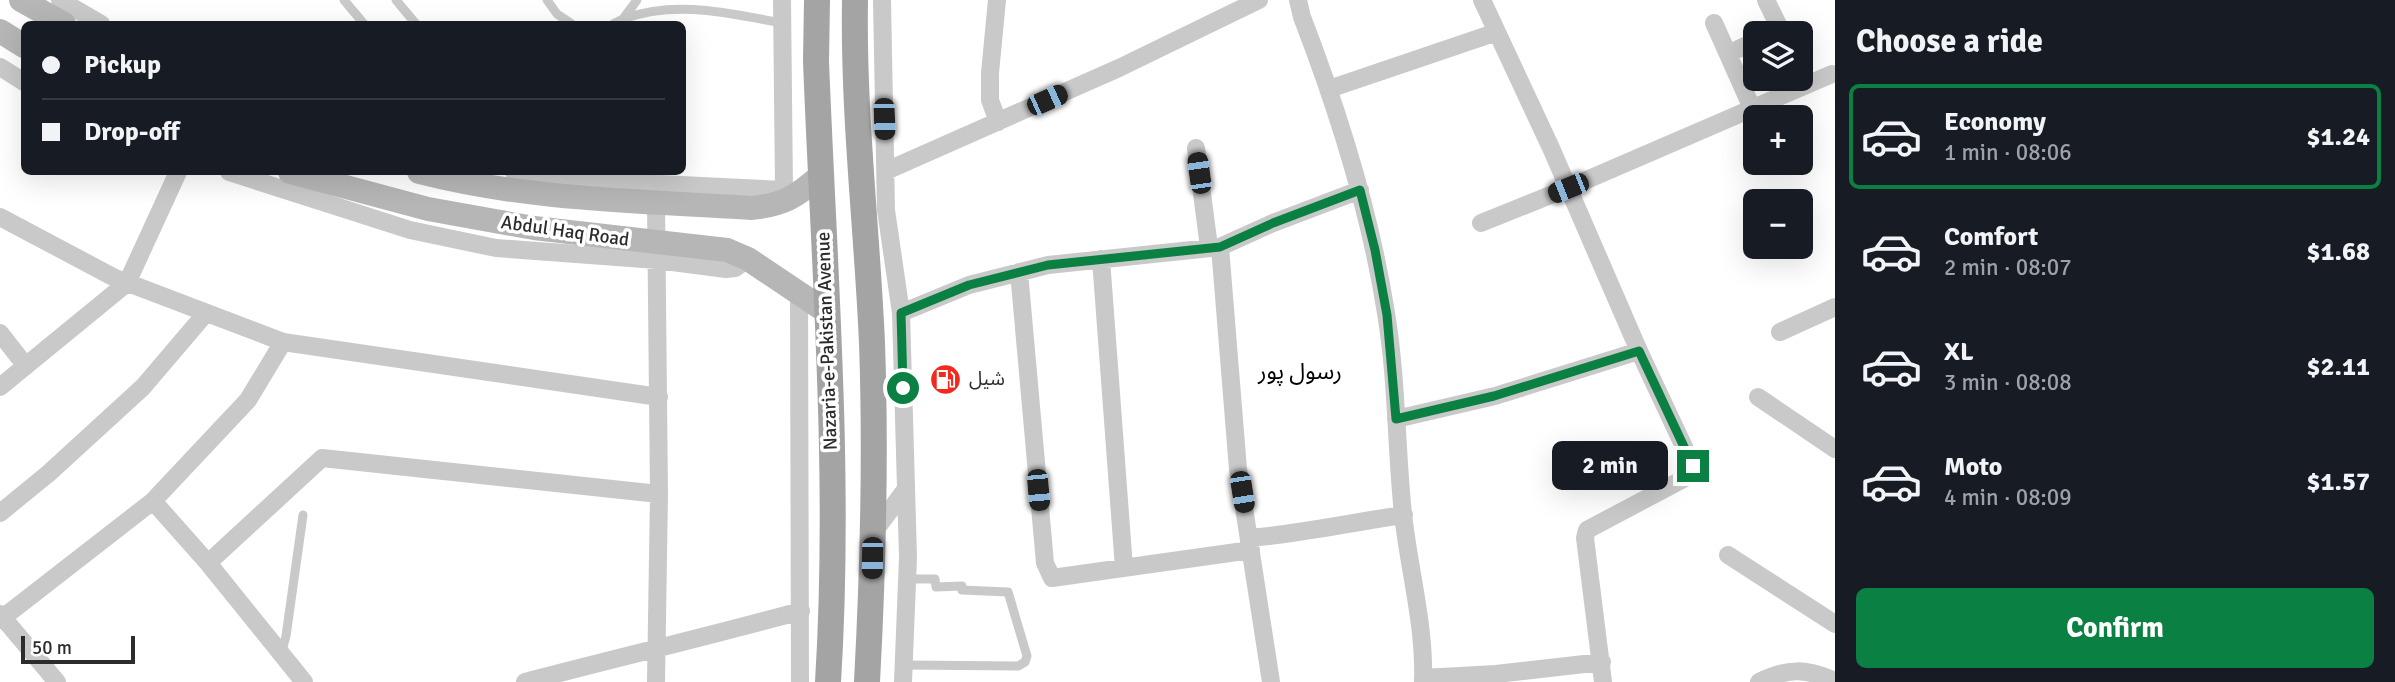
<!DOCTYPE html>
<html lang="en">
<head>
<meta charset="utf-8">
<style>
	:root { --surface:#171b24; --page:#242831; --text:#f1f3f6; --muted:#9ea1a6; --line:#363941; --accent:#0b8043 }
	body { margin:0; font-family:Signika,"Noto Sans Arabic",sans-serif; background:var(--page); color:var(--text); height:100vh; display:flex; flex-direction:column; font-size:26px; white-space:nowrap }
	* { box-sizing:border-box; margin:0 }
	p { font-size:23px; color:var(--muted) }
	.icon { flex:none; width:38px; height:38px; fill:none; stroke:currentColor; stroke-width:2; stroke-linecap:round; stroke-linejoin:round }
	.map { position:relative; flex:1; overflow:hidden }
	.side { display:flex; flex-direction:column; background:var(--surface); width:560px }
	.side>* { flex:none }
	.hud { position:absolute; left:21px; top:21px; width:665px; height:154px; border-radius:10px; box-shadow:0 7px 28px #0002; display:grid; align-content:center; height:154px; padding:0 21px; background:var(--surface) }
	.fabs { position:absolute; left:1743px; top:21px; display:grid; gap:14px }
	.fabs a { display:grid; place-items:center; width:70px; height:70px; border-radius:10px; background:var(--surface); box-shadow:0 7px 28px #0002; font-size:35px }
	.scale { position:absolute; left:21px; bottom:18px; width:114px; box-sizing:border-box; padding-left:7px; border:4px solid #2c2c2c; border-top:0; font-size:19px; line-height:24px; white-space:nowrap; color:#2c2c2c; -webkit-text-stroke:5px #fff; paint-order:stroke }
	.end { position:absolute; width:32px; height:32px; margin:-16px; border:9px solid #0b8043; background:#fff; box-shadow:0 0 0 4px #fff }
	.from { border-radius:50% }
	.bubble { position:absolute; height:49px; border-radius:10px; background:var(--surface); box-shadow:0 7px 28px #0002; font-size:23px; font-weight:800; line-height:49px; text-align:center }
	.car { position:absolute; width:21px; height:42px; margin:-21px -10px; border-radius:9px; box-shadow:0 0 5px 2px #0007; background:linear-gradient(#222 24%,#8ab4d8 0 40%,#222 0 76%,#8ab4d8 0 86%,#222 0) }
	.hud b { display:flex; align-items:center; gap:24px; height:66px; font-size:26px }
	.hud b+b { border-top:2px solid var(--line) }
	.hud i { width:18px; height:18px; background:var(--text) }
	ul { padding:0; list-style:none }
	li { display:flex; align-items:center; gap:21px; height:105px; margin:0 14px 10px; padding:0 7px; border:4px solid transparent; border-radius:10px }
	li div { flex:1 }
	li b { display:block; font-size:26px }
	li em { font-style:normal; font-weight:800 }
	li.active { border-color:var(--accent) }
	li>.icon { width:63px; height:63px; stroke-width:1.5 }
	h2 { padding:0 21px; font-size:32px; line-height:84px }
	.primary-button { display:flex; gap:14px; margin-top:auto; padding:14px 21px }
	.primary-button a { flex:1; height:80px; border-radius:10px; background:var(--accent); color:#fff; font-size:28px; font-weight:800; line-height:80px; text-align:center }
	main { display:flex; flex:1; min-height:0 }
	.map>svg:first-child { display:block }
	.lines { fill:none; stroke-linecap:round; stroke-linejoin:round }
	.lane { stroke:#c9c9c9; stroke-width:9 }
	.street { stroke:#c9c9c9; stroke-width:18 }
	.secondary { stroke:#b6b6b6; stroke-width:24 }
	.primary { stroke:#a4a4a4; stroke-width:26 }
	.route { stroke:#0b8043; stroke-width:9 }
	.labels { text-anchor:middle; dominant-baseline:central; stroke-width:7; stroke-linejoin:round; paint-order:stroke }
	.street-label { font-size:19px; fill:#2c2c2c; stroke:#fff }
	.poi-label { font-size:19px; fill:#2c2c2c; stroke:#fff; text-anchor:start }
	.quarter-label { font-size:23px; fill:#000; stroke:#fff }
</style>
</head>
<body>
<main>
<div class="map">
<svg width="1835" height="682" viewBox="0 0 1835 682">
	<rect width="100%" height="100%" fill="#fff"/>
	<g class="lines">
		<path class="lane" d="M 344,0 L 364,24
			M 396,0 L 416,24
			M 547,0 L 557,14 L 572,24
			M 623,19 C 676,0 727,13 782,23
			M 613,24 L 623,19 L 637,0
			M 281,654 L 286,636 L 303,515
			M 904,665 L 1018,666 L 1025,662 L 1027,656 L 1008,592 L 962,590 L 962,586 L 936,587 L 935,579 L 907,579"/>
		<path class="street" d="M 60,0 L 101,24
			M 782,0 L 784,190 L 788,201
			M 882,0 L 886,210 L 901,313 L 908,557 L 903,682
			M 997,0 L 990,73 L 990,100 L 998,122
			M 1298,0 L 1302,17 C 1339,113 1370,211 1386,313 C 1397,379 1396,447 1403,514 C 1409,570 1425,625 1423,682
			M 1482,0 L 1551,148 L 1639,351 L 1693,466 L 1693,472 L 1687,477 L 1587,530 L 1585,538 L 1603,682
			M 1766,0 L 1782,33
			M 1714,23 L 1752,108
			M 1728,54 L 1755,41
			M 0,67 L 24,82
			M 1329,89 L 1497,32
			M 1196,148 L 1209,247
			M 886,171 L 1119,68 L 1259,0
			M 229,172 L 410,230 L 496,248 L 657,260 L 726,269 L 735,268 L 748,259
			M 514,172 L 578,180 L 784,190
			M 0,217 L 115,278 L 283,342 L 659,397
			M 1481,223 L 1568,188 L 1832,74
			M 1220,247 L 1273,223 L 1360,190
			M 1101,259 L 1124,568
			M 1019,272 L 1045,563 L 1052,578 L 1251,550
			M 799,292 L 800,682
			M 901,313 L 969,285 L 1048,265 L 1220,247 L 1238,469 L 1271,682
			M 1780,332 L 1835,307
			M 0,333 L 25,365
			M 0,387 L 127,283 L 178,172
			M 1758,397 L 1835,449
			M 1396,419 L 1495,396 L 1639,351
			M 153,501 L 208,563 L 304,682
			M 0,513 L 49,473 L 143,387 L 206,313
			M 873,533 L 906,489
			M 1249,538 C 1301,534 1352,522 1404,515
			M 1728,555 L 1835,624
			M 208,563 L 322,458 L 659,494
			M 0,614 L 57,682
			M 0,620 L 153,501 L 248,400 L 283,342
			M 1423,678 L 1496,674 L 1602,662
			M 525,682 C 617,658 709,636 801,611
			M 656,682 L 659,494 L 656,202
			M 1759,682 C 1787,668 1806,668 1835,681"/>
		<path class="secondary" d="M 21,0 L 64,24
			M 0,31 L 24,46
			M 290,172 L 428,209 L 534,228 L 727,250 L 748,259 L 827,312
			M 419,172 C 527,200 640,201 751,208 C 783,205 796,197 820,176"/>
		<path class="primary" d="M 817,0 L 816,61 C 824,268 841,475 828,682
			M 855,0 C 853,114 867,229 872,343 C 876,456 873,570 867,682"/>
	</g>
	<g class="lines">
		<path class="route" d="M 903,388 L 901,313 L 969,285 L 1048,265 L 1220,247 L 1273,223 L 1360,190 L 1375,250 L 1387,315 L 1396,419 L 1494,396 L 1639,351 L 1693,466"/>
	</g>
	<defs>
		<symbol id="fuel-disc" viewBox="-11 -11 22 22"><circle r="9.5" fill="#f22a1e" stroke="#fff"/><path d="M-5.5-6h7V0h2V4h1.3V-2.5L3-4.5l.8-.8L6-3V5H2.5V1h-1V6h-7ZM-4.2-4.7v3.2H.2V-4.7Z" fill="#fff"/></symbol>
	</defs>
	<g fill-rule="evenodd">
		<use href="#fuel-disc" x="928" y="362" width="35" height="35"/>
	</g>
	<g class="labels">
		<g class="street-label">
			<text transform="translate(565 231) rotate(8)">Abdul Haq Road</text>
			<text transform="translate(827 341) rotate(-92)">Nazaria-e-Pakistan Avenue</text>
		</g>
		<g class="poi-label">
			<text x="969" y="379">شیل</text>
		</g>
		<g class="quarter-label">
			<text x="1300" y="371">رسول پور</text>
		</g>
	</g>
</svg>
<div class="fabs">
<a><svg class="icon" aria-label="layers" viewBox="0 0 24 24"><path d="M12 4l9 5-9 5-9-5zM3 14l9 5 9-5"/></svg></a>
<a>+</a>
<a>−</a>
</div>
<div class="scale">50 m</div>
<i class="end from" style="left:903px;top:388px"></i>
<i class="end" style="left:1693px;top:466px"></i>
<div class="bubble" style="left:1552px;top:441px;width:116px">2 min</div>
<i class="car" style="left:1047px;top:100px;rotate:66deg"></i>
<i class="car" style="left:884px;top:119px;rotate:178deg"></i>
<i class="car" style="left:1199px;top:173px;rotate:352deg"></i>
<i class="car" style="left:1568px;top:188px;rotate:248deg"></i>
<i class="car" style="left:1038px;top:490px;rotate:175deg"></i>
<i class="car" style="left:1242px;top:492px;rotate:171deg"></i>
<i class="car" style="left:872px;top:558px;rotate:181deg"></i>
<div class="hud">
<b><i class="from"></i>Pickup</b>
<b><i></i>Drop-off</b>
</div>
</div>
<section class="side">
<h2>Choose a ride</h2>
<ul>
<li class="active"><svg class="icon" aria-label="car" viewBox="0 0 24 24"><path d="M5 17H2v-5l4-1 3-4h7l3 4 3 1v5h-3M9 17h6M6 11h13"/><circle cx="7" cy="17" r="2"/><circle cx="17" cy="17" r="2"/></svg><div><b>Economy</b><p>1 min · 08:06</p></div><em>$1.24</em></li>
<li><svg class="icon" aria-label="car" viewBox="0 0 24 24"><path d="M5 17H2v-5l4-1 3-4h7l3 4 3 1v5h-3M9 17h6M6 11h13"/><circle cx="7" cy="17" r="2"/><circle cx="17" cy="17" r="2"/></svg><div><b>Comfort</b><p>2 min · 08:07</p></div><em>$1.68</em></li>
<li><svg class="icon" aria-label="car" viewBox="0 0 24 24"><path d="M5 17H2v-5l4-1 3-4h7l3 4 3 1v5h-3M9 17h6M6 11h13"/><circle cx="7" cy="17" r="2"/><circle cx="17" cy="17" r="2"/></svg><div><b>XL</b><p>3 min · 08:08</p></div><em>$2.11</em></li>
<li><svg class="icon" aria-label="car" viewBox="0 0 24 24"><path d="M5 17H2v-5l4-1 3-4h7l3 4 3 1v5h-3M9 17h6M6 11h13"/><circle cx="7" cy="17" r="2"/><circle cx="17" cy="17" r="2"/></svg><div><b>Moto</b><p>4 min · 08:09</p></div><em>$1.57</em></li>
</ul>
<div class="primary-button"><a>Confirm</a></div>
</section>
</main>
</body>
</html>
